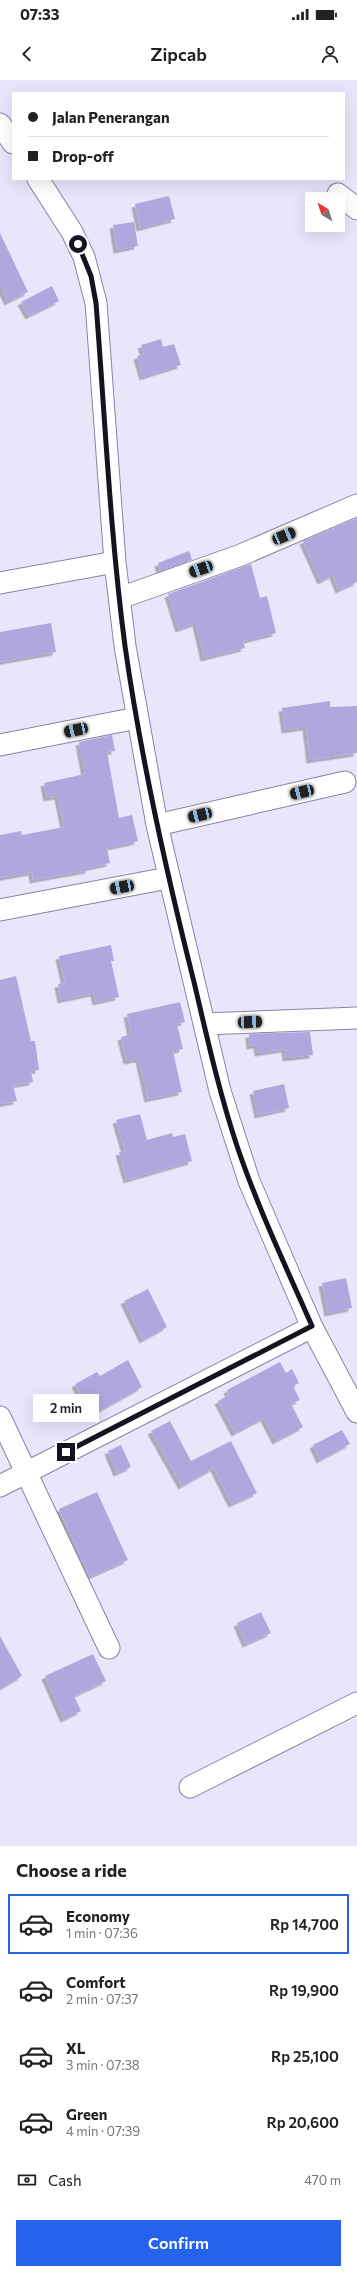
<!DOCTYPE html>
<html lang="en">
<head>
<meta charset="utf-8">
<style>
	:root { --surface:#fff; --page:#f6f6f6; --text:#222; --muted:#767676; --line:#e0e0e0; --accent:#2563eb }
	body { margin:0; font-family:Commissioner,sans-serif; background:var(--page); color:var(--text); height:100vh; display:flex; flex-direction:column; font-size:15px; white-space:nowrap }
	* { box-sizing:border-box; margin:0 }
	p { font-size:13px; color:var(--muted) }
	.icon { flex:none; width:22px; height:22px; fill:none; stroke:currentColor; stroke-width:2; stroke-linecap:round; stroke-linejoin:round }
	.map { position:relative; height:1766px; overflow:hidden }
	.sheet { display:flex; flex-direction:column; background:var(--surface); flex:1 }
	.sheet>* { flex:none }
	.guide { position:absolute; left:12px; top:12px; width:333px; height:88px; border-radius:0px; box-shadow:0 4px 16px #0002; display:grid; align-content:center; height:88px; padding:0 16px; background:var(--surface) }
	.needle { width:26px; rotate:322deg }
	.fabs { position:absolute; left:305px; top:112px; display:grid; gap:8px }
	.fabs a { display:grid; place-items:center; width:40px; height:40px; border-radius:0px; background:var(--surface); box-shadow:0 4px 16px #0002; font-size:20px }
	.end { position:absolute; width:18px; height:18px; margin:-9px; border:5px solid #15131f; background:#fff; box-shadow:0 0 0 2px #fff }
	.from { border-radius:50% }
	.bubble { position:absolute; height:28px; border-radius:0px; background:var(--surface); box-shadow:0 4px 16px #0002; font-size:13px; font-weight:600; line-height:28px; text-align:center }
	.car { position:absolute; width:12px; height:24px; margin:-12px -6px; border-radius:5px; box-shadow:0 0 3px 1px #0007; background:linear-gradient(#222 24%,#8ab4d8 0 40%,#222 0 76%,#8ab4d8 0 86%,#222 0) }
	.guide b { display:flex; align-items:center; gap:14px; height:38px; font-size:15px }
	.guide b+b { border-top:1px solid var(--line) }
	.guide i { width:10px; height:10px; background:var(--text) }
	ul { padding:0; list-style:none }
	li { display:flex; align-items:center; gap:12px; height:60px; margin:0 8px 6px; padding:0 8px; border:2px solid transparent; border-radius:0px }
	li div { flex:1 }
	li b { display:block; font-size:15px }
	li em { font-style:normal; font-weight:600 }
	li.selected { border-color:var(--accent) }
	li>.icon { width:36px; height:36px; stroke-width:1.5 }
	h2 { padding:0 16px; font-size:18px; line-height:48px }
	.pay { display:flex; align-items:center; gap:10px; height:44px; padding:0 16px; font-size:15px }
	.pay p { margin-inline-start:auto }
	.cta { display:flex; gap:8px; margin-top:auto; padding:8px 16px }
	.cta a { flex:1; height:46px; border-radius:0px; background:var(--accent); color:#fff; font-size:16px; font-weight:600; line-height:46px; text-align:center }
	.status { display:flex; justify-content:space-between; align-items:center; height:28px; padding:0 20px; background:var(--surface); direction:ltr }
	.status svg { height:11px; fill:currentColor }
	header { display:flex; justify-content:space-between; align-items:center; height:52px; padding:0 16px; background:var(--surface); font-size:18px; font-weight:600 }
	.map>svg:first-child { display:block }
	.building { fill:#afa8df; filter:url(#shadow) }
	.lines { fill:none; stroke-linecap:round; stroke-linejoin:round }
	.minor-casing { stroke:#8883a4; stroke-width:23 }
	.minor { stroke:#fff; stroke-width:21 }
	.route { stroke:#15131f; stroke-width:5 }
</style>
</head>
<body>
<div class="status"><b>07:33</b><svg viewBox="0 0 49 12"><path d="M0 12V9h3v3zM5 12V6h3v6zM10 12V3h3v9zM15 12V0h3v12zM26 1h20v11H26zM47 4h2v5h-2z"/></svg></div>
<header><svg class="icon" aria-label="back" viewBox="0 0 24 24"><path d="M15 5l-7 7 7 7"/></svg>Zipcab<svg class="icon" aria-label="person" viewBox="0 0 24 24"><circle cx="12" cy="8" r="4"/><path d="M4 21q1-7 8-7t8 7"/></svg></header>
<div class="map">
<svg width="357" height="1766" viewBox="0 0 357 1766">
	<defs>
		<filter id="shadow"><feDropShadow dx="-3.5" dy="3.5" stdDeviation="0" flood-color="#0004"/></filter>
	</defs>
	<rect width="100%" height="100%" fill="#e9e6fc"/>
	<path class="building" d="M 169,116 L 175,139 L 140,148 L 135,124 Z
		M 134,142 L 138,166 L 117,170 L 113,145 Z
		M 0,153 L 28,212 L 8,222 L 0,205 Z
		M 52,206 L 59,221 L 29,236 L 21,222 Z
		M 161,259 L 163,267 L 174,264 L 181,285 L 143,297 L 137,276 L 144,274 L 141,265 Z
		M 357,438 L 357,502 L 339,510 L 333,495 L 321,501 L 303,461 Z
		M 189,471 L 192,480 L 160,491 L 158,483 Z
		M 251,484 L 260,518 L 267,516 L 276,553 L 243,561 L 245,568 L 204,578 L 196,543 L 179,549 L 168,514 Z
		M 51,543 L 56,572 L 0,582 L 0,552 Z
		M 330,621 L 330,627 L 357,626 L 357,673 L 310,680 L 306,647 L 285,650 L 282,628 Z
		M 112,655 L 115,671 L 107,672 L 119,738 L 132,735 L 138,761 L 107,768 L 110,783 L 88,788 L 89,790 L 33,800 L 32,792 L 0,798 L 0,755 L 21,751 L 22,755 L 64,747 L 58,716 L 47,718 L 44,703 L 85,694 L 79,662 Z
		M 111,865 L 114,881 L 111,881 L 119,917 L 96,922 L 94,913 L 61,920 L 58,904 L 65,903 L 59,876 Z
		M 16,896 L 31,961 L 35,961 L 39,990 L 31,991 L 33,1002 L 13,1005 L 17,1021 L 0,1024 L 0,900 Z
		M 180,922 L 185,942 L 177,944 L 183,969 L 173,971 L 182,1012 L 148,1019 L 139,979 L 127,981 L 121,957 L 131,954 L 127,934 Z
		M 310,952 L 313,975 L 286,978 L 285,969 L 258,973 L 257,965 L 250,966 L 249,954 Z
		M 284,1004 L 289,1028 L 258,1035 L 253,1011 Z
		M 140,1034 L 147,1060 L 172,1053 L 173,1057 L 185,1054 L 192,1081 L 127,1100 L 119,1072 L 125,1071 L 116,1040 Z
		M 346,1198 L 352,1228 L 328,1233 L 322,1203 Z
		M 148,1209 L 167,1247 L 143,1260 L 124,1221 Z
		M 128,1280 L 142,1307 L 92,1335 L 75,1304 L 97,1292 L 100,1296 Z
		M 280,1282 L 286,1293 L 292,1289 L 299,1303 L 293,1306 L 300,1320 L 291,1324 L 303,1347 L 276,1361 L 264,1338 L 235,1353 L 218,1321 L 229,1315 L 227,1310 Z
		M 170,1341 L 191,1381 L 231,1361 L 257,1413 L 232,1424 L 214,1388 L 182,1406 L 151,1351 Z
		M 342,1350 L 350,1364 L 320,1380 L 313,1365 Z
		M 121,1365 L 131,1387 L 117,1393 L 108,1371 Z
		M 97,1412 L 128,1480 L 90,1497 L 59,1429 Z
		M 261,1532 L 271,1553 L 246,1564 L 237,1543 Z
		M 0,1556 L 22,1596 L 0,1609 Z
		M 93,1574 L 106,1601 L 74,1616 L 81,1631 L 64,1639 L 45,1596 Z"/>
	<g class="lines">
		<defs>
			<path id="minor" d="M 0,44 L 13,63
				M 38,99 L 72,152 L 84,177 L 96,223 L 115,482 L 125,566 L 157,745 L 220,1011 L 249,1101 L 270,1150 L 312,1247 L 357,1332
				M 338,114 L 357,129
				M 0,503 L 115,482
				M 120,518 L 241,475 L 357,425
				M 0,665 L 137,638
				M 157,745 L 345,702
				M 0,830 L 168,798
				M 204,944 L 357,938
				M 0,1337 L 109,1568
				M 0,1406 L 312,1247
				M 190,1707 L 357,1623"/>
		</defs>
		<use href="#minor" class="minor-casing"/>
		<use href="#minor" class="minor"/>
	</g>
	<g class="lines">
		<path class="route" d="M 66,1372 L 312,1246 C 286,1187 258,1128 237,1066 C 219,1012 207,957 194,902 C 166,791 141,679 125,566 C 110,452 105,337 96,223 L 91,196 L 78,164"/>
	</g>
</svg>
<div class="fabs">
<a><svg class="needle" viewBox="-14 -14 28 28"><path d="M0-13l5 13h-10z" fill="#e53935"/><path d="M0 13l5-13h-10z" fill="#767676"/></svg></a>
</div>
<i class="end from" style="left:78px;top:164px"></i>
<i class="end" style="left:66px;top:1372px"></i>
<div class="bubble" style="left:33px;top:1314px;width:66px">2 min</div>
<i class="car" style="left:284px;top:456px;rotate:67deg"></i>
<i class="car" style="left:201px;top:489px;rotate:250deg"></i>
<i class="car" style="left:76px;top:650px;rotate:258deg"></i>
<i class="car" style="left:302px;top:712px;rotate:257deg"></i>
<i class="car" style="left:200px;top:735px;rotate:257deg"></i>
<i class="car" style="left:122px;top:807px;rotate:259deg"></i>
<i class="car" style="left:250px;top:942px;rotate:88deg"></i>
<div class="guide">
<b><i class="from"></i>Jalan Penerangan</b>
<b><i></i>Drop-off</b>
</div>
</div>
<section class="sheet">
<h2>Choose a ride</h2>
<ul>
<li class="selected"><svg class="icon" aria-label="car" viewBox="0 0 24 24"><path d="M5 17H2v-5l4-1 3-4h7l3 4 3 1v5h-3M9 17h6M6 11h13"/><circle cx="7" cy="17" r="2"/><circle cx="17" cy="17" r="2"/></svg><div><b>Economy</b><p>1 min · 07:36</p></div><em>Rp 14,700</em></li>
<li><svg class="icon" aria-label="car" viewBox="0 0 24 24"><path d="M5 17H2v-5l4-1 3-4h7l3 4 3 1v5h-3M9 17h6M6 11h13"/><circle cx="7" cy="17" r="2"/><circle cx="17" cy="17" r="2"/></svg><div><b>Comfort</b><p>2 min · 07:37</p></div><em>Rp 19,900</em></li>
<li><svg class="icon" aria-label="car" viewBox="0 0 24 24"><path d="M5 17H2v-5l4-1 3-4h7l3 4 3 1v5h-3M9 17h6M6 11h13"/><circle cx="7" cy="17" r="2"/><circle cx="17" cy="17" r="2"/></svg><div><b>XL</b><p>3 min · 07:38</p></div><em>Rp 25,100</em></li>
<li><svg class="icon" aria-label="car" viewBox="0 0 24 24"><path d="M5 17H2v-5l4-1 3-4h7l3 4 3 1v5h-3M9 17h6M6 11h13"/><circle cx="7" cy="17" r="2"/><circle cx="17" cy="17" r="2"/></svg><div><b>Green</b><p>4 min · 07:39</p></div><em>Rp 20,600</em></li>
</ul>
<div class="pay"><svg class="icon" aria-label="cash" viewBox="0 0 24 24"><path d="M3 7h18v10H3z"/><circle cx="12" cy="12" r="2"/></svg>Cash<p>470 m</p></div>
<div class="cta"><a>Confirm</a></div>
</section>
</body>
</html>
